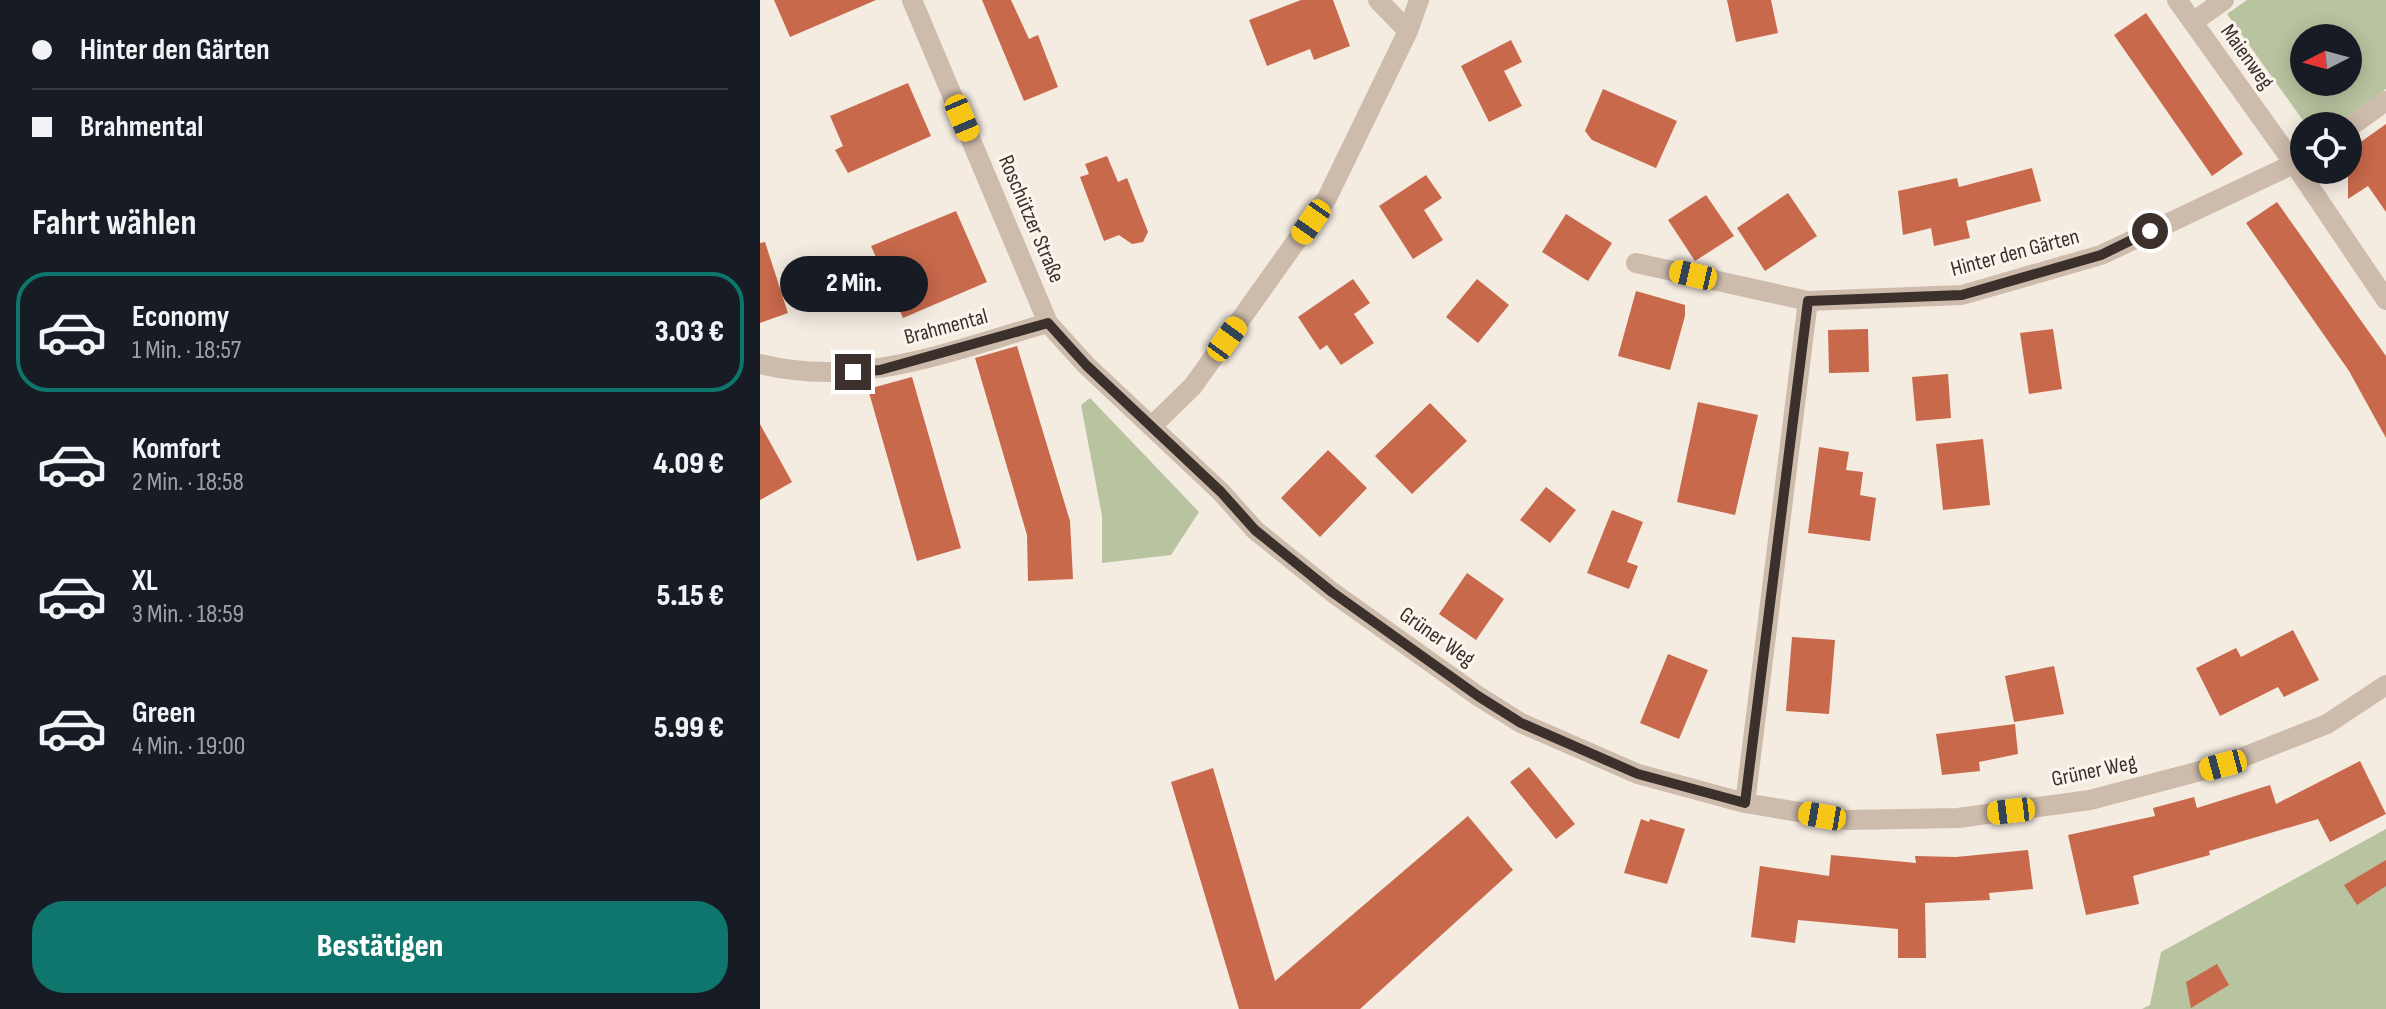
<!DOCTYPE html>
<html lang="de">
<head>
<meta charset="utf-8">
<style>
	:root { --surface:#171b24; --page:#242831; --text:#f1f3f6; --muted:#9ea1a6; --line:#363941; --accent:#0f766e }
	body { margin:0; font-family:"Sofia Sans Condensed",sans-serif; background:var(--page); color:var(--text); height:100vh; display:flex; flex-direction:column; font-size:30px; white-space:nowrap }
	* { box-sizing:border-box; margin:0 }
	p { font-size:26px; color:var(--muted) }
	.icon { flex:none; width:44px; height:44px; fill:none; stroke:currentColor; stroke-width:2; stroke-linecap:round; stroke-linejoin:round }
	.map { position:relative; flex:1; overflow:hidden }
	.details { display:flex; flex-direction:column; background:var(--surface); width:760px }
	.details>* { flex:none }
	.top-card { display:grid; align-content:center; height:176px; padding:0 32px; background:var(--surface) }
	.needle { width:52px; rotate:264deg }
	.fabs { position:absolute; left:1530px; top:24px; display:grid; gap:16px }
	.fabs a { display:grid; place-items:center; width:72px; height:72px; border-radius:50%; background:var(--surface); box-shadow:0 4px 20px #0003; font-size:40px }
	.end { position:absolute; width:36px; height:36px; margin:-18px; border:10px solid #3b302b; background:#fff; box-shadow:0 0 0 4px #fff }
	.from { border-radius:50% }
	.bubble { position:absolute; height:56px; border-radius:28px; background:var(--surface); box-shadow:0 4px 20px #0003; font-size:26px; font-weight:800; line-height:56px; text-align:center }
	.car { position:absolute; width:24px; height:48px; margin:-24px -12px; border-radius:10px; box-shadow:0 0 6px 2px #0007; background:linear-gradient(#f5c518 24%,#345 0 40%,#f5c518 0 76%,#345 0 86%,#f5c518 0) }
	.top-card b { display:flex; align-items:center; gap:28px; height:76px; font-size:30px }
	.top-card b+b { border-top:2px solid var(--line) }
	.top-card i { width:20px; height:20px; background:var(--text) }
	ul { padding:0; list-style:none }
	li { display:flex; align-items:center; gap:24px; height:120px; margin:0 16px 12px; padding:0 16px; border:4px solid transparent; border-radius:32px }
	li div { flex:1 }
	li b { display:block; font-size:30px }
	li em { font-style:normal; font-weight:800 }
	li.selected { border-color:var(--accent) }
	li>.icon { width:72px; height:72px; stroke-width:1.5 }
	h2 { padding:0 32px; font-size:36px; line-height:96px }
	.primary-button { display:flex; gap:16px; margin-top:auto; padding:16px 32px }
	.primary-button a { flex:1; height:92px; border-radius:32px; background:var(--accent); color:#fff; font-size:32px; font-weight:800; line-height:92px; text-align:center }
	main { display:flex; flex:1; min-height:0 }
	.map>svg:first-child { display:block }
	.green { fill:#b8c4a0; fill-rule:evenodd }
	.building { fill:#c8694b }
	.lines { fill:none; stroke-linecap:round; stroke-linejoin:round }
	.street { stroke:#cdbbac; stroke-width:20 }
	.route { stroke:#3b302b; stroke-width:10 }
	.labels { text-anchor:middle; dominant-baseline:central; stroke-width:6; stroke-linejoin:round; paint-order:stroke }
	.street-label { font-size:22px; fill:#3b302b; stroke:#fbf5ee }
</style>
</head>
<body>
<main>
<section class="details">
<div class="top-card">
<b><i class="from"></i>Hinter den Gärten</b>
<b><i></i>Brahmental</b>
</div>
<h2>Fahrt wählen</h2>
<ul>
<li class="selected"><svg class="icon" aria-label="car" viewBox="0 0 24 24"><path d="M5 17H2v-5l4-1 3-4h7l3 4 3 1v5h-3M9 17h6M6 11h13"/><circle cx="7" cy="17" r="2"/><circle cx="17" cy="17" r="2"/></svg><div><b>Economy</b><p>1 Min. · 18:57</p></div><em>3.03 €</em></li>
<li><svg class="icon" aria-label="car" viewBox="0 0 24 24"><path d="M5 17H2v-5l4-1 3-4h7l3 4 3 1v5h-3M9 17h6M6 11h13"/><circle cx="7" cy="17" r="2"/><circle cx="17" cy="17" r="2"/></svg><div><b>Komfort</b><p>2 Min. · 18:58</p></div><em>4.09 €</em></li>
<li><svg class="icon" aria-label="car" viewBox="0 0 24 24"><path d="M5 17H2v-5l4-1 3-4h7l3 4 3 1v5h-3M9 17h6M6 11h13"/><circle cx="7" cy="17" r="2"/><circle cx="17" cy="17" r="2"/></svg><div><b>XL</b><p>3 Min. · 18:59</p></div><em>5.15 €</em></li>
<li><svg class="icon" aria-label="car" viewBox="0 0 24 24"><path d="M5 17H2v-5l4-1 3-4h7l3 4 3 1v5h-3M9 17h6M6 11h13"/><circle cx="7" cy="17" r="2"/><circle cx="17" cy="17" r="2"/></svg><div><b>Green</b><p>4 Min. · 19:00</p></div><em>5.99 €</em></li>
</ul>
<div class="primary-button"><a>Bestätigen</a></div>
</section>
<div class="map">
<svg width="1626" height="1009" viewBox="0 0 1626 1009">
	<rect width="100%" height="100%" fill="#f4ebe1"/>
	<path class="green" d="M 1487,0 L 1626,0 L 1626,89 L 1574,126 L 1547,126 L 1467,14 ZM 1544,38 L 1588,38 L 1588,82 L 1544,82 Z
		M 330,398 L 439,512 L 411,555 L 342,563 L 342,516 L 321,405 Z
		M 1626,829 L 1626,1009 L 1382,1009 L 1390,1005 L 1401,952 Z"/>
	<path class="building" d="M 14,0 L 116,0 L 30,37 Z
		M 222,0 L 251,0 L 269,39 L 278,35 L 298,87 L 264,101 Z
		M 541,0 L 573,0 L 590,46 L 554,60 L 550,49 L 507,66 L 489,20 Z
		M 967,0 L 1011,0 L 1018,33 L 976,42 Z
		M 1386,13 L 1483,154 L 1452,176 L 1354,35 Z
		M 751,40 L 762,62 L 744,71 L 762,106 L 729,122 L 701,66 Z
		M 148,83 L 171,136 L 88,173 L 75,150 L 83,146 L 70,116 Z
		M 843,89 L 917,121 L 896,168 L 832,140 L 825,131 Z
		M 1626,124 L 1626,212 L 1608,186 L 1588,199 L 1588,151 Z
		M 347,156 L 358,182 L 367,178 L 388,232 L 383,242 L 372,244 L 359,235 L 344,241 L 320,177 L 329,174 L 325,164 Z
		M 1272,168 L 1281,201 L 1206,221 L 1210,238 L 1174,246 L 1171,228 L 1143,235 L 1138,191 L 1197,178 L 1199,187 Z
		M 666,175 L 682,198 L 664,210 L 683,240 L 653,259 L 619,206 Z
		M 1028,193 L 1057,236 L 1005,271 L 977,228 Z
		M 946,195 L 974,236 L 935,261 L 908,220 Z
		M 1517,202 L 1626,356 L 1626,438 L 1589,371 L 1486,223 Z
		M 196,211 L 227,282 L 143,318 L 111,246 Z
		M 806,214 L 852,243 L 828,281 L 782,252 Z
		M 5,242 L 28,313 L 0,323 L 0,243 Z
		M 593,279 L 610,303 L 594,314 L 614,343 L 581,365 L 567,345 L 560,350 L 538,317 Z
		M 717,279 L 749,305 L 718,343 L 686,317 Z
		M 876,291 L 925,305 L 925,316 L 910,370 L 858,356 Z
		M 1108,329 L 1109,372 L 1069,373 L 1068,330 Z
		M 1293,329 L 1302,389 L 1269,394 L 1260,333 Z
		M 257,346 L 310,521 L 313,579 L 268,581 L 267,535 L 215,358 Z
		M 1188,374 L 1191,418 L 1156,421 L 1152,377 Z
		M 152,377 L 201,548 L 157,561 L 108,389 Z
		M 938,402 L 998,415 L 975,515 L 917,502 Z
		M 670,403 L 707,441 L 652,494 L 615,456 Z
		M 0,424 L 32,482 L 0,500 Z
		M 1223,439 L 1230,505 L 1183,510 L 1176,444 Z
		M 1059,447 L 1089,452 L 1086,470 L 1103,472 L 1100,495 L 1116,498 L 1110,541 L 1048,533 Z
		M 568,450 L 607,488 L 560,537 L 521,498 Z
		M 786,487 L 816,510 L 790,543 L 760,520 Z
		M 852,510 L 883,522 L 867,562 L 878,566 L 869,589 L 827,573 Z
		M 707,573 L 744,599 L 716,640 L 679,614 Z
		M 1533,630 L 1559,680 L 1524,697 L 1518,687 L 1460,716 L 1436,668 L 1476,648 L 1481,657 Z
		M 1032,637 L 1075,640 L 1069,714 L 1026,711 Z
		M 908,654 L 948,670 L 919,739 L 880,723 Z
		M 1294,666 L 1304,714 L 1254,722 L 1245,676 Z
		M 1255,724 L 1258,754 L 1219,762 L 1220,771 L 1182,775 L 1176,734 Z
		M 1600,761 L 1626,814 L 1570,842 L 1558,819 L 1449,851 L 1450,855 L 1373,876 L 1379,904 L 1326,915 L 1308,835 L 1395,816 L 1393,808 L 1434,797 L 1437,808 L 1510,785 L 1516,804 Z
		M 769,767 L 815,824 L 796,839 L 750,782 Z
		M 453,768 L 515,981 L 708,816 L 753,870 L 600,1009 L 479,1009 L 411,782 Z
		M 881,819 L 889,822 L 890,819 L 925,829 L 907,884 L 864,873 Z
		M 1268,850 L 1273,889 L 1229,893 L 1230,900 L 1165,903 L 1166,958 L 1138,958 L 1138,929 L 1038,920 L 1035,943 L 991,937 L 1000,866 L 1069,876 L 1071,855 L 1156,863 L 1155,856 L 1196,857 Z
		M 1626,860 L 1626,886 L 1597,905 L 1584,885 Z
		M 1457,964 L 1469,985 L 1431,1008 L 1426,982 Z"/>
	<g class="lines">
		<path class="street" d="M 152,0 L 288,323 L 326,365 L 461,492 L 495,530 L 572,592 L 718,696 L 761,723 L 878,774 L 985,803 L 1087,820 L 1198,818 L 1330,800 L 1463,765 L 1567,724 L 1626,685
			M 618,0 L 648,31
			M 1417,0 L 1535,165 L 1626,300
			M 1433,22 L 1464,0
			M 1588,128 L 1626,101
			M 876,263 L 1048,301 L 1202,295 L 1341,255 L 1544,159
			M 0,364 C 100,389 193,350 288,323
			M 392,426 L 433,386 L 567,198 L 648,31 L 659,0
			M 985,803 L 1048,301"/>
	</g>
	<g class="lines">
		<path class="route" d="M 93,372 L 120,370 L 288,323 L 326,365 L 461,492 L 495,530 L 572,592 L 718,696 L 761,723 L 878,774 L 985,803 L 1048,301 L 1202,295 L 1341,255 L 1390,231"/>
	</g>
	<g class="labels">
		<g class="street-label">
			<text transform="translate(1487 57) rotate(54)">Maienweg</text>
			<text transform="translate(271 219) rotate(67)">Roschützer Straße</text>
			<text transform="translate(1255 253) rotate(-15)">Hinter den Gärten</text>
			<text transform="translate(186 327) rotate(-15)">Brahmental</text>
			<text transform="translate(677 637) rotate(35)">Grüner Weg</text>
			<text transform="translate(1334 771) rotate(-12)">Grüner Weg</text>
		</g>
	</g>
</svg>
<div class="fabs">
<a><svg class="needle" viewBox="-14 -14 28 28"><path d="M0-13l5 13h-10z" fill="#e53935"/><path d="M0 13l5-13h-10z" fill="#9ea1a6"/></svg></a>
<a><svg class="icon" aria-label="locate" viewBox="0 0 24 24"><circle cx="12" cy="12" r="6"/><path d="M12 2v4M12 18v4M2 12h4M18 12h4"/></svg></a>
</div>
<i class="end from" style="left:1390px;top:231px"></i>
<i class="end" style="left:93px;top:372px"></i>
<div class="bubble" style="left:20px;top:256px;width:148px">2 Min.</div>
<i class="car" style="left:202px;top:118px;rotate:157deg"></i>
<i class="car" style="left:551px;top:222px;rotate:215deg"></i>
<i class="car" style="left:933px;top:275px;rotate:283deg"></i>
<i class="car" style="left:467px;top:339px;rotate:36deg"></i>
<i class="car" style="left:1463px;top:765px;rotate:255deg"></i>
<i class="car" style="left:1251px;top:811px;rotate:263deg"></i>
<i class="car" style="left:1062px;top:816px;rotate:280deg"></i>
</div>
</main>
</body>
</html>
